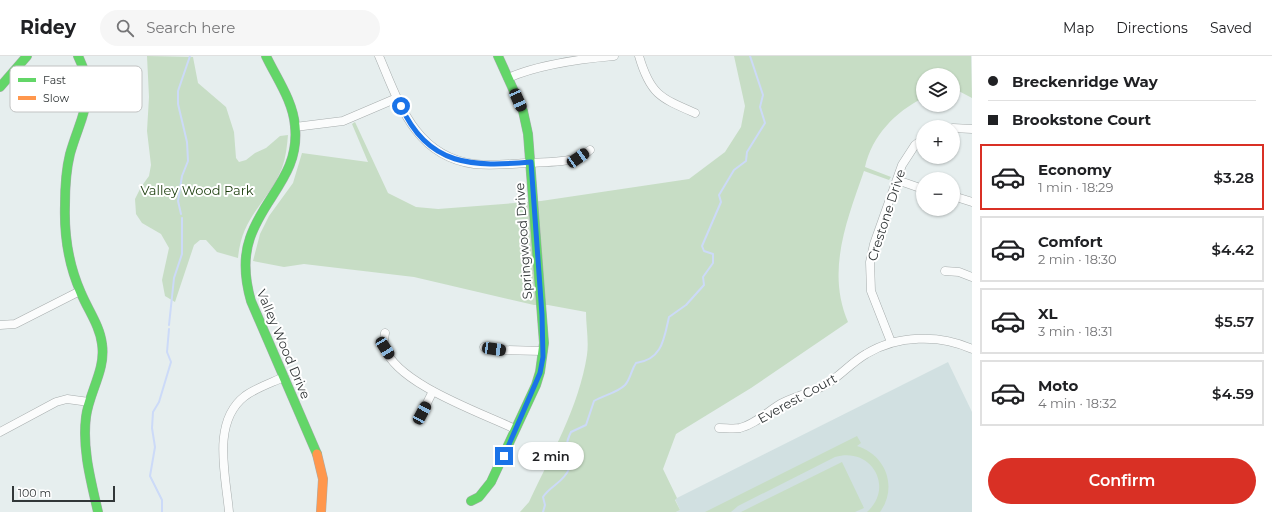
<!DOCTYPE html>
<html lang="en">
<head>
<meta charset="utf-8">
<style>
	:root { --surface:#fff; --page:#f6f6f6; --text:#202124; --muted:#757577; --line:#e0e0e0; --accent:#d93025 }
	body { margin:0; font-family:Montserrat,sans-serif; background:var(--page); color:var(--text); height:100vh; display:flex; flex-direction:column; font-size:15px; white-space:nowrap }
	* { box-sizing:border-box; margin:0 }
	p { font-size:13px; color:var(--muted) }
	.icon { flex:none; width:22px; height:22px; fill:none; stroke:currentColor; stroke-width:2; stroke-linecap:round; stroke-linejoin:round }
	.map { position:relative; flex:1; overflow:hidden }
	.drawer { display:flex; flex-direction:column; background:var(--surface); width:300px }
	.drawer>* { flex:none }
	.banner { display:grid; align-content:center; height:88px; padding:0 16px; background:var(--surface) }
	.fabs { position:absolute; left:916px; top:12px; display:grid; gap:8px }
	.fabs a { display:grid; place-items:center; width:44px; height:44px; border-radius:50%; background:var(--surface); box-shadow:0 1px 3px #0004; font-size:20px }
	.scale { position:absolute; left:12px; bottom:10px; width:103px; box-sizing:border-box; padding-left:4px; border:2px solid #323738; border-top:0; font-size:11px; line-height:14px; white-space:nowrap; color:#323738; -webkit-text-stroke:3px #fff; paint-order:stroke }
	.end { position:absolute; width:18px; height:18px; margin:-9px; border:5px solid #1a73e8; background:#fff; box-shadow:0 0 0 2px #fff }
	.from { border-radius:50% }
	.bubble { position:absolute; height:28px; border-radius:14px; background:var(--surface); box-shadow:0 1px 3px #0004; font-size:13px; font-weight:600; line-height:28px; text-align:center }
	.car { position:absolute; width:12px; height:24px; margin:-12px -6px; border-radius:5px; box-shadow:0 0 3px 1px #0007; background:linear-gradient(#222 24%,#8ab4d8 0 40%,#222 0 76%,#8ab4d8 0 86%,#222 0) }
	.banner b { display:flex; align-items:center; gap:14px; height:38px; font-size:15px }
	.banner b+b { border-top:1px solid var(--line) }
	.banner i { width:10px; height:10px; background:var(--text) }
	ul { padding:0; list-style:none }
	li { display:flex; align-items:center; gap:12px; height:66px; margin:0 8px 6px; padding:0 8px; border:2px solid var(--line); border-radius:0px }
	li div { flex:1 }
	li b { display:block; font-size:15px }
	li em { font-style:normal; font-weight:600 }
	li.selected { border-color:var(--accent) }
	li>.icon { width:36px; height:36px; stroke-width:1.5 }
	.cta { display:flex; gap:8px; margin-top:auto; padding:8px 16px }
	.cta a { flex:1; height:46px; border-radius:24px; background:var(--accent); color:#fff; font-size:16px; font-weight:600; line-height:46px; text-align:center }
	header { display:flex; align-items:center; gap:24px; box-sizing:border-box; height:56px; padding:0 20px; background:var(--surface); border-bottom:1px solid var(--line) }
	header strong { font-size:19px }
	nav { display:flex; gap:22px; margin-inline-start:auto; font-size:14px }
	.search { width:280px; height:36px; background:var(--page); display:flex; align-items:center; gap:10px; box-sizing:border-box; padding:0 14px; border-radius:22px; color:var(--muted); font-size:15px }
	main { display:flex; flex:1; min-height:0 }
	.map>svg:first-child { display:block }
	.built { fill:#d1e0e1 }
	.green { fill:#c7ddc5 }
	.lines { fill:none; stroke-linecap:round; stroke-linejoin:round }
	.stream { stroke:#ccdaf8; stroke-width:2 }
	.street-casing { stroke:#a7adad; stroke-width:9 }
	.fast-casing { stroke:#a7adad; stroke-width:10 }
	.slow-casing { stroke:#a7adad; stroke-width:10 }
	.street { stroke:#fbfcfc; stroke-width:8 }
	.fast { stroke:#63d668; stroke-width:9 }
	.slow { stroke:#ff974d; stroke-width:9 }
	.route { stroke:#1a73e8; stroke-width:5 }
	.labels { text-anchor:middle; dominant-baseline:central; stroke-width:4; stroke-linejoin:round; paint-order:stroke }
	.park-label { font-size:13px; fill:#1a3c0b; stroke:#fff }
	.street-label { font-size:13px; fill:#323738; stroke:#fff }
	.key { fill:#fff; stroke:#c2c3c3; stroke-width:1 }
	.key-label { font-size:11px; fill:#323738 }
</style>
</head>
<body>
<header>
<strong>Ridey</strong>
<div class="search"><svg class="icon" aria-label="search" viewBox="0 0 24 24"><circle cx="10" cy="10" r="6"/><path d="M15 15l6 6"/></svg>Search here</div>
<nav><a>Map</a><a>Directions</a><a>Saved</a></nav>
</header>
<main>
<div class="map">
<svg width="972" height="456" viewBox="0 0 972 456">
	<rect width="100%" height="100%" fill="#e6eeee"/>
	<path class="built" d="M 948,306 L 972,356 L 972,456 L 676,456 L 680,454 L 675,443 Z"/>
	<path class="green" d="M 147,0 L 193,1 L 198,27 L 226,51 L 234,76 L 236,102 L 239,106 L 246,104 L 255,97 L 266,92 L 280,80 L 288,79 C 287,90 286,101 282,112 C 268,147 242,159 238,202 L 217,196 L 206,184 L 200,184 L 194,189 L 175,246 L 165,240 L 162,224 L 169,192 L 161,178 L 142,167 L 136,158 L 135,143 L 141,131 L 149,120 L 151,109 L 147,75 L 149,41 Z
		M 734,0 L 971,0 L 972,42 L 953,32 L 953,19 L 923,19 L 923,42 C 895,56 872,80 865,111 L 891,121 L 889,124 L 864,115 C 847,164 826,215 848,266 L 751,332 L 676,378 L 663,413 L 677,442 L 675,444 L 680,454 L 676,456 L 520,456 L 529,446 C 551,399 579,351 587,299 C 589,285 586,270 586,256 L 548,249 L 534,249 L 414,221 L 304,208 L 284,211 L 253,205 L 260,178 L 269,160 L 293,127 L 302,97 L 368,106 L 352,68 L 355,66 L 388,137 L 416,151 L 438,153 L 541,145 L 689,123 L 725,96 L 741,71 L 745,50 Z
		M 857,380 L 861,387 L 857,390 C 886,399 898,431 880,456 L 867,456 C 895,431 871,390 835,401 L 738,450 L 731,456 L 705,456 Z
		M 842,406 L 864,452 L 855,456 L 741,456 Z"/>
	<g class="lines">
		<path class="stream" d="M 181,158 L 178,145 L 182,120 L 188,105 L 187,86 L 178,48 L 178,35 L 190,0
			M 169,269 L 174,222 L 182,198 L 182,162
			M 162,456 L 162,444 L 150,420 L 155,391 L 152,372 L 153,356 L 159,346 L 171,306 L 167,296 L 169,273
			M 543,456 L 545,449 L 543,441 C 550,430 564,426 569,413 C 573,404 566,397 567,389 C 567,385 569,380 571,376 L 586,369 L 594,345 C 604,339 617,337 625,329 C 631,322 631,314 636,307 C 662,304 664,283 669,261 L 686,249 L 704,229 L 703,221 L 713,207 L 713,198 L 704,195 L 702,190 L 721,146 L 719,139 L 734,114 L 746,105 L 747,96 L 765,67 L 760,51 L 763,39 L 750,0"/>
		<defs>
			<path id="street" d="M 379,0 C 399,47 415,100 474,108 C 491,110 509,108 526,107 C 542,106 562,107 577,102 C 582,101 586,97 590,94
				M 639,0 C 650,38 660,42 695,57
				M 508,22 C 540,8 579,3 614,0
				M 295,71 L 343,65 L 397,42
				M 953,72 L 972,73
				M 897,124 L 923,133
				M 953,140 L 972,146
				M 945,215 L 959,216 L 972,221
				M 0,269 L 15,268 L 80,235
				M 385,277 C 384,282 383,287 385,292 C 397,328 482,357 515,373
				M 891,286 L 871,235 L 870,206 L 874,188 L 902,109 L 915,89 L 923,83
				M 484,291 L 503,294 L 543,295
				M 422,357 L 433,335
				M 719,372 C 726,372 734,373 740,372 C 756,368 768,355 782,347 C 797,340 813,336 827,328 C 841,319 852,306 866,298 C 897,279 940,278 972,293
				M 0,376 L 56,346 L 67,343 L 89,346
				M 229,456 C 226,420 211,366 245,340 C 256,332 271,327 284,321"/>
			<path id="fast" d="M 78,0 C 98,40 81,59 70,98 C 66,114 65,132 65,149 C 64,179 69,210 81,237 C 88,254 100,270 102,288 C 106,314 89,336 86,361 C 82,393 91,425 98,456
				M 266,0 C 277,23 293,45 295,70 C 300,119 264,140 250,182 C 243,202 245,224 251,245 L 317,398
				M 0,31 L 27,0
				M 471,445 L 479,441 L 491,426 L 536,329 L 540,316 L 544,287 L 528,78 L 523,55 L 498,0"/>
			<path id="slow" d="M 317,398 L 323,423 L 321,456"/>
		</defs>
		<use href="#street" class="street-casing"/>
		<use href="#fast" class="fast-casing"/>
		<use href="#slow" class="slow-casing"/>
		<use href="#street" class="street"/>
		<use href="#fast" class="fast"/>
		<use href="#slow" class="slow"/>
	</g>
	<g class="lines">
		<path class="route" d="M 401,50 C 428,111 474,111 531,106 L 542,259 L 543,301 L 540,317 L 504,400"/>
	</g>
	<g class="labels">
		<g class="park-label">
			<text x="197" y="134">Valley Wood Park</text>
		</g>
		<g class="street-label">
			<text transform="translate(886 159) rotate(-72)">Crestone Drive</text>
			<text transform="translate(523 185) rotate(-94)">Springwood Drive</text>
			<text transform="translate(284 288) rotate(67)">Valley Wood Drive</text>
			<text transform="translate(797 342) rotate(-29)">Everest Court</text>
		</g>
	</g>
	<rect x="10" y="10" width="132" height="46" rx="6" class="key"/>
	<rect x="18" y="22" width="18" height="4" fill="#63d668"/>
	<rect x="18" y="40" width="18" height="4" fill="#ff974d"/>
	<g class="key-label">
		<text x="43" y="28">Fast</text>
		<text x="43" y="46">Slow</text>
	</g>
</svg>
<div class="fabs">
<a><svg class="icon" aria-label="layers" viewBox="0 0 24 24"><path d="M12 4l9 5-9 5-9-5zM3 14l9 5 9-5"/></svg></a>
<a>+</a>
<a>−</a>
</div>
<div class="scale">100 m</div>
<i class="end from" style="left:401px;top:50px"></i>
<i class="end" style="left:504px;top:400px"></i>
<div class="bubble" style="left:518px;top:386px;width:66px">2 min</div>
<i class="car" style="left:518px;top:44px;rotate:156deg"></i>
<i class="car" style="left:578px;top:102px;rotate:56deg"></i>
<i class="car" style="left:385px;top:292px;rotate:148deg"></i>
<i class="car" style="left:494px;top:293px;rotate:98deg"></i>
<i class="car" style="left:422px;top:357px;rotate:28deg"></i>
</div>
<section class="drawer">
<div class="banner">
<b><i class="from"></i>Breckenridge Way</b>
<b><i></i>Brookstone Court</b>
</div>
<ul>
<li class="selected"><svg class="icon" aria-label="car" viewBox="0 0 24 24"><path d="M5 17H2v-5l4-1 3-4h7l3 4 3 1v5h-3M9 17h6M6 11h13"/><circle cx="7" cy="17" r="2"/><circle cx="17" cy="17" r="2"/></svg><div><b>Economy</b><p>1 min · 18:29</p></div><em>$3.28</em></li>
<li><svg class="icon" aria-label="car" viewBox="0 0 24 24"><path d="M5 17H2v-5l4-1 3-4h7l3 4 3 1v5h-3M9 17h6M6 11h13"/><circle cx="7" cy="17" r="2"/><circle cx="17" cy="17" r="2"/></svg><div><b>Comfort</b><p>2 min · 18:30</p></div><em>$4.42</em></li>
<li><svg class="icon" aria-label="car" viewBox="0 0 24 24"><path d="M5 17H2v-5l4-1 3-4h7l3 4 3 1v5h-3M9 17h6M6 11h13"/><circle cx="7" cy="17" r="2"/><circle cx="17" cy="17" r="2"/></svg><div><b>XL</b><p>3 min · 18:31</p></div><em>$5.57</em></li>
<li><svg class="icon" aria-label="car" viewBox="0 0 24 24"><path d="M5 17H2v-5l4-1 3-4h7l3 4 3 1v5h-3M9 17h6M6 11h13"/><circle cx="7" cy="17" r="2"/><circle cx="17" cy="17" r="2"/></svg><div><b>Moto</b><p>4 min · 18:32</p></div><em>$4.59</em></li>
</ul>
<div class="cta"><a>Confirm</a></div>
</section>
</main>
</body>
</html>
